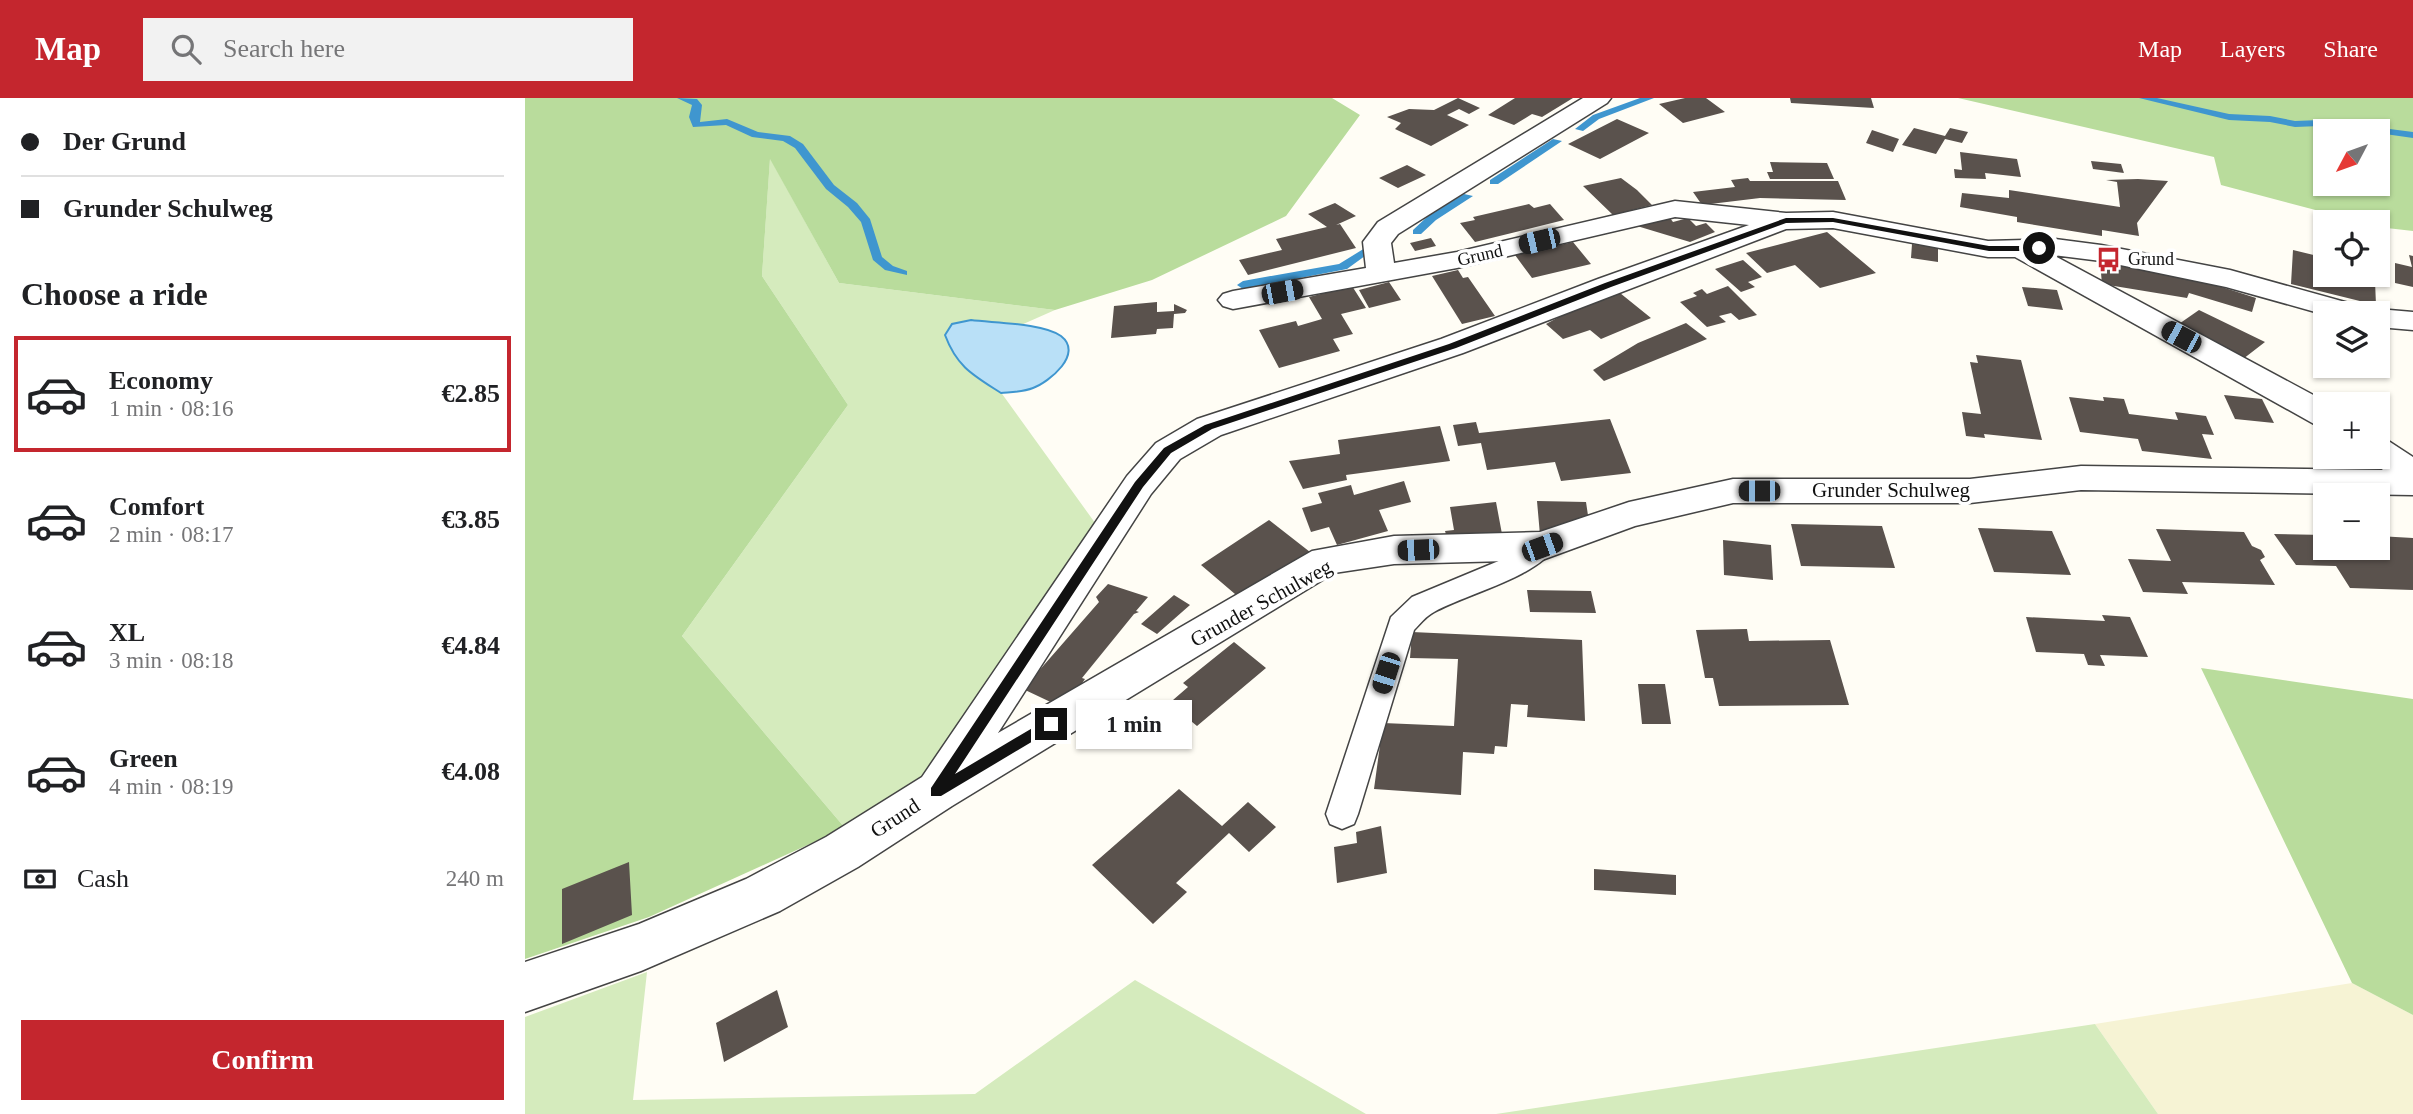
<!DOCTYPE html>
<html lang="en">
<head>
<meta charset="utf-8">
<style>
	:root { --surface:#fff; --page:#f2f2f2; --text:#202124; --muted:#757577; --line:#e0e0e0; --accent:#c4262e }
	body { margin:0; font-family:Georgia,serif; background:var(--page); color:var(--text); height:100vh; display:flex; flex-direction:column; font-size:26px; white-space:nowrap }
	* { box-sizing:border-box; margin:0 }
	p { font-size:23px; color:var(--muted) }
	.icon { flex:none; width:38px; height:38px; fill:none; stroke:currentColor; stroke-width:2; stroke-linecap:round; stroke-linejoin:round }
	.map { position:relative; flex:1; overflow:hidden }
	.side { display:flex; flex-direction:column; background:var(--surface); width:525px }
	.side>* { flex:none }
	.top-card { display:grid; align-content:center; height:154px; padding:0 21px; background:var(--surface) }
	.needle { width:46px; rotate:229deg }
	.buttons { position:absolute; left:1788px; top:21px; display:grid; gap:14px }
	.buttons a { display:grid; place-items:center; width:77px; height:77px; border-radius:0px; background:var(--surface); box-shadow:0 2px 5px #0004; font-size:35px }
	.end { position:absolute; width:32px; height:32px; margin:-16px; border:9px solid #111; background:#fff; box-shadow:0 0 0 4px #fff }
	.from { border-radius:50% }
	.bubble { position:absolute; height:49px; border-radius:0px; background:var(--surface); box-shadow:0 2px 5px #0004; font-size:23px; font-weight:600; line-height:49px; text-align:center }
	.car { position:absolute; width:21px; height:42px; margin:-21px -10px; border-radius:9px; box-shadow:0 0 5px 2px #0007; background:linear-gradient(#222 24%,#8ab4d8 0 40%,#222 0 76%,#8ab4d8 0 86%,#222 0) }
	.top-card b { display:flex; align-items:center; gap:24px; height:66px; font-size:26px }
	.top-card b+b { border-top:2px solid var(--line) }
	.top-card i { width:18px; height:18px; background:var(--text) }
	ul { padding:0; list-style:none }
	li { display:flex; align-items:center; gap:21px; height:116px; margin:0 14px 10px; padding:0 7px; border:4px solid transparent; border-radius:0px }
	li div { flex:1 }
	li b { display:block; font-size:26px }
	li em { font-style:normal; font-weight:600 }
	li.selected { border-color:var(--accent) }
	li>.icon { width:63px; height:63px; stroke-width:1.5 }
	h2 { padding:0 21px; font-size:32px; line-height:84px }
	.pay { display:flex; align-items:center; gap:18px; height:77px; padding:0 21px; font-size:26px }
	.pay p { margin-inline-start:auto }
	.primary-button { display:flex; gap:14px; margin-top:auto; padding:14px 21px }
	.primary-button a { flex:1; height:80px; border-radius:0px; background:var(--accent); color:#fff; font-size:28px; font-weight:600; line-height:80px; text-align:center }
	header { display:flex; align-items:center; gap:42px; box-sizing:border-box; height:98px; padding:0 35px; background:var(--accent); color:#fff }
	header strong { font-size:33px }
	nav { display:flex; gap:38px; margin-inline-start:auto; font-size:24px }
	.search { width:490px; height:63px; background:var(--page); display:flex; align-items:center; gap:18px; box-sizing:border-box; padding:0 24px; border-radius:0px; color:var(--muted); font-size:26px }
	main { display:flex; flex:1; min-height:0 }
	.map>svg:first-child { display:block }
	.farmland { fill:#f6f3d4 }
	.green { fill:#d5ebbd }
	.forest { fill:#b9dc9c; fill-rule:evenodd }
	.water { fill:#b9e0f7; stroke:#3f96cf; stroke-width:2 }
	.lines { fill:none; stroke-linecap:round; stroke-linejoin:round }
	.stream { fill:#3f96cf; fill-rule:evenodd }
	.building { fill:#5a524d }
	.service-casing { stroke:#444; stroke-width:3 }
	.minor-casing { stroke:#444; stroke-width:3 }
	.service { fill:#fff; fill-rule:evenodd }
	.minor { fill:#fff; fill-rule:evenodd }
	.route { fill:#111 }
	.labels { text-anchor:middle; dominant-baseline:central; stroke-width:7; stroke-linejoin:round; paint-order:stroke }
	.far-street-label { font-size:18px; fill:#111; stroke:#fff }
	.far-poi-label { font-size:18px; fill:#111; stroke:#fff; text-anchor:start }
	.street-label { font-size:21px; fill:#111; stroke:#fff }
</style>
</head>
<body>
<header>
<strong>Map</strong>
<div class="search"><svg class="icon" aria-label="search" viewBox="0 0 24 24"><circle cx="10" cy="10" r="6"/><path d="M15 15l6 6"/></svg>Search here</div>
<nav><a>Map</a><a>Layers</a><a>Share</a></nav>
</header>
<main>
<section class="side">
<div class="top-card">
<b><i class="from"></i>Der Grund</b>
<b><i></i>Grunder Schulweg</b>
</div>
<h2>Choose a ride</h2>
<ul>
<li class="selected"><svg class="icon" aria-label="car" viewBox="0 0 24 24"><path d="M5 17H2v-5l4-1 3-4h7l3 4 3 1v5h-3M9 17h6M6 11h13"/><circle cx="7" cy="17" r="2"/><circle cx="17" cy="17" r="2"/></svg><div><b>Economy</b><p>1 min · 08:16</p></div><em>€2.85</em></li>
<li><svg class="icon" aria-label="car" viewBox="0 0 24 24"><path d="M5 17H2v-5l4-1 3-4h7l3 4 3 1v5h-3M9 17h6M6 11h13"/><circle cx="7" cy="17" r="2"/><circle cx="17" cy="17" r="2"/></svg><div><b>Comfort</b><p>2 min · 08:17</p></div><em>€3.85</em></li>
<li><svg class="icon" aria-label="car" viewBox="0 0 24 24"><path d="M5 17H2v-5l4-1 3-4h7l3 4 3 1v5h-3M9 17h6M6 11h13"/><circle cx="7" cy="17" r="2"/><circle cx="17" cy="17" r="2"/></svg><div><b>XL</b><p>3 min · 08:18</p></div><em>€4.84</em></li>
<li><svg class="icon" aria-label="car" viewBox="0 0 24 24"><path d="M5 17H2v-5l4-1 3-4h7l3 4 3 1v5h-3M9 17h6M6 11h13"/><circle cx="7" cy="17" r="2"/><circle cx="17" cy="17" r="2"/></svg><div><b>Green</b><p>4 min · 08:19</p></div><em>€4.08</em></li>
</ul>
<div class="pay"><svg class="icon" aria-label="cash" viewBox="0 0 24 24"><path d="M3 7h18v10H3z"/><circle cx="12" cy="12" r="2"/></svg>Cash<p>240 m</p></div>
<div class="primary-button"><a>Confirm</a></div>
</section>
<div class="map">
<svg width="1888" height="1016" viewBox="0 0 1888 1016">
	<rect width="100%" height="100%" fill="#fffdf5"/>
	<path class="farmland" d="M 1827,885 L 1888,917 L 1888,1016 L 1633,1016 L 1570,926 Z"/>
	<path class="green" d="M 245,60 L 314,185 L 530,212 L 444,250 L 573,429 L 414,672 L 320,730 L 157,538 L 323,307 L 237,178 Z
		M 122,874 L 108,1002 L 450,996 L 610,882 L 841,1016 L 0,1016 L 0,919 Z
		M 1570,926 L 1633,1016 L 971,1016 Z"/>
	<path class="forest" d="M 0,0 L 807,0 L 835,17 L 761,118 L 627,182 L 530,212 L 314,185 L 245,61 L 237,178 L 323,307 L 157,538 L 320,730 L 124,819 L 0,861 Z
		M 1433,0 L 1888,0 L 1888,133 L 1853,129 L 1853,124 L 1836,124 L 1696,87 L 1689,59 ZM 1801,33 L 1853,33 L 1853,86 L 1801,86 Z
		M 1676,570 L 1888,601 L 1888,917 L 1827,885 Z"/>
	<path class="water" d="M 446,222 C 469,225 518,225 536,238 C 559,256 524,284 508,290 C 498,294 487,294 476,295 C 448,277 432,269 420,237 L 427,226 Z"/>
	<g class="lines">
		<path class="stream" d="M 152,0 L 172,1 L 177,7 L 175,24 L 202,21 L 233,34 L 265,38 L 278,46 L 309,87 L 332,105 L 345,121 L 357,159 L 368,168 L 382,173 L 382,177 L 360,172 L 348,162 L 336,124 L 323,109 L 301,91 L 270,50 L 258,43 L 227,39 L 201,27 L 168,29 L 164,19 L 167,7 Z
			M 1115,0 L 1129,0 L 1074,21 L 1058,33 L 1050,31 L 1068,17 Z
			M 1614,0 L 1632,0 L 1704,16 L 1745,18 L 1770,23 L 1795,22 L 1888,34 L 1888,40 L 1853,35 L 1853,33 L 1795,28 L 1770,29 L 1745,24 L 1704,22 Z
			M 1028,41 L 1037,43 L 973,86 L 965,86 L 965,82 Z
			M 939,96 L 948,98 L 911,122 L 896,136 L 888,136 L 888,132 L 903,118 Z
			M 840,150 L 844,151 L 844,155 L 822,171 L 718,191 L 712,187 L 718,183 L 814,166 Z"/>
	</g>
	<path class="building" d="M 933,0 L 955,10 L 944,16 L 934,11 L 922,17 L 944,27 L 906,48 L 870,31 L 876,25 L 862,19 L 884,11 L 909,12 Z
		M 990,0 L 1048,0 L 1017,19 L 1007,16 L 989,27 L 963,17 Z
		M 1160,0 L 1181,0 L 1200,14 L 1158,25 L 1134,6 Z
		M 1265,0 L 1346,0 L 1349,10 L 1266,5 Z
		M 1092,21 L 1124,35 L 1075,61 L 1043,46 Z
		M 1389,30 L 1420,38 L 1425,30 L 1443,34 L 1437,45 L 1420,41 L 1411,56 L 1377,47 Z
		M 1347,32 L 1374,41 L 1368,54 L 1341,45 Z
		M 1435,54 L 1492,61 L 1496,79 L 1460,75 L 1461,81 L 1430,80 L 1429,71 L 1437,72 Z
		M 1566,63 L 1596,66 L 1599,75 L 1568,71 Z
		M 1245,64 L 1302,65 L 1309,81 L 1245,81 L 1242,74 L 1248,74 Z
		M 882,67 L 901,77 L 873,90 L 854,80 Z
		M 1096,80 L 1112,92 L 1127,107 L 1088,117 L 1058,88 Z
		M 1223,80 L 1225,83 L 1313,83 L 1321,102 L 1235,100 L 1177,107 L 1168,94 L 1210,89 L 1206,82 Z
		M 1613,81 L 1643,83 L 1612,125 L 1614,138 L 1577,132 L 1577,138 L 1492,124 L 1492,119 L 1435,109 L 1437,95 L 1484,100 L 1484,92 L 1595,109 L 1592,84 L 1581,82 Z
		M 810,105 L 831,118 L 811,127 L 815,126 L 831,150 L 723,177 L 714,162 L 757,152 L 751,141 L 802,129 L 783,116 Z
		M 1004,106 L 1009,110 L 1025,106 L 1039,122 L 950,144 L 935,125 L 950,122 L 948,119 Z
		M 1145,120 L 1148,124 L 1163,120 L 1171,128 L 1181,125 L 1190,134 L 1165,144 L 1112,128 Z
		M 1302,134 L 1351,175 L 1295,190 L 1270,167 L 1242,175 L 1221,155 Z
		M 906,140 L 911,148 L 890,153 L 885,145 Z
		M 1048,144 L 1066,166 L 1007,180 L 990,157 Z
		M 1387,146 L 1413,150 L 1413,164 L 1386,160 Z
		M 1768,152 L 1801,160 L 1801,177 L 1825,177 L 1850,183 L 1851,207 L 1766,186 Z
		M 1884,157 L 1888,158 L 1888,189 L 1870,185 L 1870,165 L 1887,169 Z
		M 1218,162 L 1237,179 L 1223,184 L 1230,189 L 1216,194 L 1190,171 Z
		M 1575,164 L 1666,179 L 1731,200 L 1727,214 L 1664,195 L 1662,200 L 1577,186 Z
		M 933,172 L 938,180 L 943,179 L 970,218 L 937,226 L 907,178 Z
		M 864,184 L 876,202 L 844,210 L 834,192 Z
		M 827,188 L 841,210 L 816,216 L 828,236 L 808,241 L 815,253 L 754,270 L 734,232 L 771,223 L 773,228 L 797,221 L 784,199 Z
		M 1203,188 L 1232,217 L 1214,222 L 1206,215 L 1194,218 L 1201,224 L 1182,229 L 1155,204 L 1172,198 L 1168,195 L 1177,191 L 1182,196 Z
		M 1497,189 L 1532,192 L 1538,212 L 1503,208 Z
		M 1095,195 L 1126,220 L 1076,241 L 1065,232 L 1038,241 L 1021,226 L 1045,213 Z
		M 632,204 L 632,214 L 649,213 L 649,206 L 662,212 L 660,215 L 649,216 L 648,230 L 632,231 L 631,236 L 586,240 L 589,208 Z
		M 1674,212 L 1740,244 L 1718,261 L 1651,228 Z
		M 1161,225 L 1182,241 L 1079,283 L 1068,272 L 1113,245 Z
		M 1451,257 L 1496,262 L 1517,342 L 1459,336 L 1460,340 L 1441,338 L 1437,314 L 1456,316 L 1445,264 L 1453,265 Z
		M 1699,297 L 1737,301 L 1749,325 L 1710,321 Z
		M 1544,299 L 1579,303 L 1578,299 L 1599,301 L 1604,316 L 1653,322 L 1650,314 L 1681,318 L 1689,337 L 1677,336 L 1687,361 L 1617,353 L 1613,341 L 1555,334 Z
		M 1085,321 L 1106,375 L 1036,383 L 1030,364 L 962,372 L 956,345 L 933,348 L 928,327 L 951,324 L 954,335 Z
		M 915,328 L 925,363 L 821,377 L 822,382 L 778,391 L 764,363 L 815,356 L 813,342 Z
		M 879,383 L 886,404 L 854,412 L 863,433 L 812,447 L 804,429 L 786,434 L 777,410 L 797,405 L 793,395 L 826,387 L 829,397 Z
		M 1012,403 L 1061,404 L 1064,424 L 1015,437 Z
		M 971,404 L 977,436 L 923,443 L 920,433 L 929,432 L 925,409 Z
		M 744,422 L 785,454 L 717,502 L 676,467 Z
		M 1266,426 L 1357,428 L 1370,470 L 1276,468 Z
		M 1453,430 L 1527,433 L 1546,477 L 1469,474 Z
		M 1631,431 L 1719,434 L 1727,448 L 1736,452 L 1740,459 L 1735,462 L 1750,487 L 1657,484 L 1663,496 L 1618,494 L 1603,461 L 1646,463 Z
		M 1749,436 L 1801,437 L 1801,450 L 1853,450 L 1853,438 L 1888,440 L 1888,492 L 1825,490 L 1811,468 L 1771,467 Z
		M 1198,442 L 1246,447 L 1248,482 L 1199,477 Z
		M 583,486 L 623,499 L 611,513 L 614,514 L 609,516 L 557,580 L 560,581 L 550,595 L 534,608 L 498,591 L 574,504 L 571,499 Z
		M 1002,492 L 1066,493 L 1071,515 L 1005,514 Z
		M 649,497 L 665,507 L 632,536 L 616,526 Z
		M 1577,517 L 1605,519 L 1623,559 L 1575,557 L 1580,568 L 1563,567 L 1559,556 L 1511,554 L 1501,519 L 1580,523 Z
		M 1222,531 L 1224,543 L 1305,542 L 1324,607 L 1194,608 L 1188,580 L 1180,580 L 1171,532 Z
		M 887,534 L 1057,542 L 1060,623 L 1002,619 L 1003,607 L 986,606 L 982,649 L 970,648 L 969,656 L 938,654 L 936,697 L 849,691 L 858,625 L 929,628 L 933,561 L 885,560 Z
		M 709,544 L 741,570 L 672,628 L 650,610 L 654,606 L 648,602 L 663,589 L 658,585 Z
		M 1113,586 L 1140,586 L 1146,626 L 1117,626 Z
		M 654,691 L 697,728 L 723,704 L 751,729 L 724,754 L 704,735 L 651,785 L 662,794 L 628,826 L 567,767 Z
		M 856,728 L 862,775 L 812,785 L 809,749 L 832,745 L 831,734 Z
		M 104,764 L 107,817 L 37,846 L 37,791 Z
		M 1069,771 L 1151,777 L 1151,797 L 1069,792 Z
		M 252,892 L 263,929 L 199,964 L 191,925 Z"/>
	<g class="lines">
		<defs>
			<path id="service" d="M 1017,438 L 1026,441 L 1030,448 C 1013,479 941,496 909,514 C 901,518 895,526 889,532 L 833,716 L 829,726 L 817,731 L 805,726 L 801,716 L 866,519 L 887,499 L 976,462 L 1008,441 Z"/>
			<path id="minor" d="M 1058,0 L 1086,0 L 1082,5 L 873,136 L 866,145 L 869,165 L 932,154 L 1150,103 L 1261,115 L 1308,114 L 1463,143 L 1530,141 L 1576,147 L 1705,172 L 1838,209 L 1842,215 L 1853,211 L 1888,214 L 1888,232 L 1853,229 L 1853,215 L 1801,217 L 1701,189 L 1576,163 L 1528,157 L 1805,306 L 1801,306 L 1801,329 L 1789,326 L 1490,159 L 1463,159 L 1308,130 L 1261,131 L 938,255 L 696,337 L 655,361 L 626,396 L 473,635 L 787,453 L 869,438 L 1015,434 L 1104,404 L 1208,381 L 1445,381 L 1556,368 L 1858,372 L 1840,359 L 1853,359 L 1853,341 L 1865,344 L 1888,359 L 1888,397 L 1556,392 L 1445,405 L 1208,405 L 1110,428 L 1017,462 L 869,466 L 809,475 L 427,708 L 333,769 L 255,813 L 116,873 L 0,914 L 0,864 L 114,826 L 221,781 L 301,739 L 397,679 L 602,378 L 631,345 L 672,321 L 916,241 L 1073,181 L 1224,127 L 1150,119 L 932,170 L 708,211 L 698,208 L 693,202 L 698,196 L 708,193 L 841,170 L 838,144 L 853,124 Z"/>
		</defs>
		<use href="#service" class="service-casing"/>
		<use href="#minor" class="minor-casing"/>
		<use href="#service" class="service"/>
		<use href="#minor" class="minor"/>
	</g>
	<path class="route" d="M 1261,120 L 1308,120 L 1464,148 L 1514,148 L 1519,150 L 1514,153 L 1464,153 L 1308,124 L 1261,125 L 1086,189 L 931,250 L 687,331 L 646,355 L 618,389 L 430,676 L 521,622 L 530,622 L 530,630 L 416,698 L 406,698 L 406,690 L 610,384 L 639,350 L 680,327 L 924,246 L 1080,185 Z"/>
	<defs>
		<symbol id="bus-bare" viewBox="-9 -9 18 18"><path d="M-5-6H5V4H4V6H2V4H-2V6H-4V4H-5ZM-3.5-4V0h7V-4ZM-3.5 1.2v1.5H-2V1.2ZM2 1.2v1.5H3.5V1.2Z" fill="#c4262e" stroke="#fff" stroke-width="2.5" paint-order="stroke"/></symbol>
	</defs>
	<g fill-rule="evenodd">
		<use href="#bus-bare" x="1566" y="144" width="35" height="35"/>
	</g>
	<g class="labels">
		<g class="far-street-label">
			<text transform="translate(955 157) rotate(-13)">Grund</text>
		</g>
		<g class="far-poi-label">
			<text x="1603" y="161">Grund</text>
		</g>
		<g class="street-label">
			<text x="1366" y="392">Grunder Schulweg</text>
			<text transform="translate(736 505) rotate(-29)">Grunder Schulweg</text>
			<text transform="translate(370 720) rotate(-33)">Grund</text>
		</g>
	</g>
</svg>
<div class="buttons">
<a><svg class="needle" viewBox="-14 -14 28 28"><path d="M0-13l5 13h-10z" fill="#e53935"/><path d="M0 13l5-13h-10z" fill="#757577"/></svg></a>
<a><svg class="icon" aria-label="locate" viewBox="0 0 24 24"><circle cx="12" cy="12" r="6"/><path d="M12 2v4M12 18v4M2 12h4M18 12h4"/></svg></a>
<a><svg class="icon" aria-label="layers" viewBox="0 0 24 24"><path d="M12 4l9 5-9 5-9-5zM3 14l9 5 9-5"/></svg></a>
<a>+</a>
<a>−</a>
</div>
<i class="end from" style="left:1514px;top:150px"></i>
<i class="end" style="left:526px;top:626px"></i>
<div class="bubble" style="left:551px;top:602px;width:116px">1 min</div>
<i class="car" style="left:1014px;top:143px;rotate:257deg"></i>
<i class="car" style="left:757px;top:194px;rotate:79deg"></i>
<i class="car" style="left:1656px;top:239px;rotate:298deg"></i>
<i class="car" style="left:1234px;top:393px;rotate:270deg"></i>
<i class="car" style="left:1017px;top:449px;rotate:70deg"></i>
<i class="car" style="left:893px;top:452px;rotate:268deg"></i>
<i class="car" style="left:861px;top:575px;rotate:198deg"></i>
</div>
</main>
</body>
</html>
